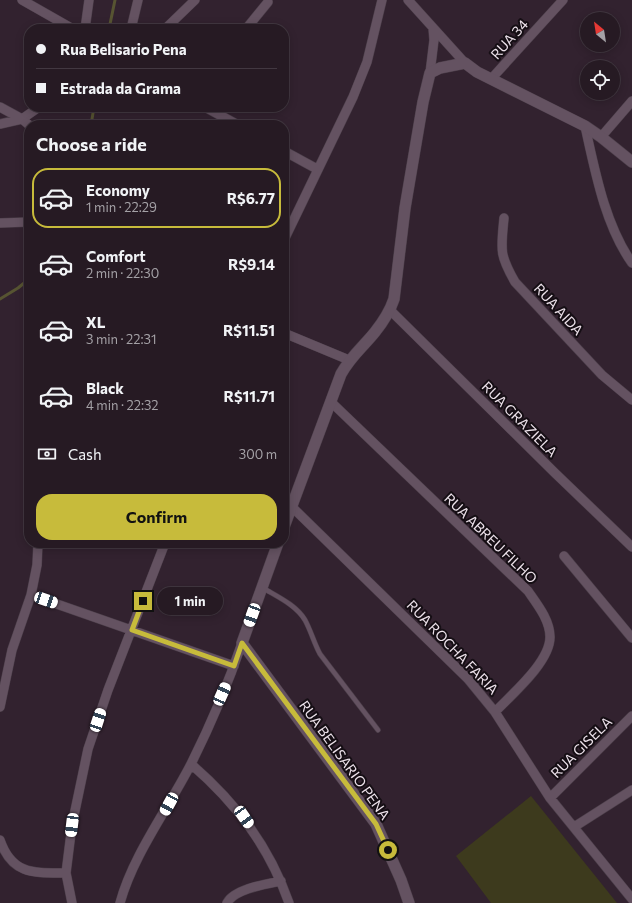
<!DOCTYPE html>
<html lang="en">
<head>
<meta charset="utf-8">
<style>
	:root { --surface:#261a23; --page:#2e232b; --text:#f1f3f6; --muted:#a4a1a6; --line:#423841; --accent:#c7bb3b }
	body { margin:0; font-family:Commissioner,sans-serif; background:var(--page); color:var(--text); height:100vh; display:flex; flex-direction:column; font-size:15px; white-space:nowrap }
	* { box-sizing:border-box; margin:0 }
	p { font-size:13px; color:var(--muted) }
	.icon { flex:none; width:22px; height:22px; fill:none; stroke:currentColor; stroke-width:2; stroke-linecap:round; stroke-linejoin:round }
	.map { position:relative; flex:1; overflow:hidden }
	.details { position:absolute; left:24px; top:120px; width:265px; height:428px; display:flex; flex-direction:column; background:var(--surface); border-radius:16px; box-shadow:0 2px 10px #0003,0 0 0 1px var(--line) }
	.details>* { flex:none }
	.hud { position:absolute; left:24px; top:24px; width:265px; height:88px; border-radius:16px; box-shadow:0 2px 10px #0003,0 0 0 1px var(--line); display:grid; align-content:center; height:88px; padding:0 12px; background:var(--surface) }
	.needle { width:26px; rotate:330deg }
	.controls { position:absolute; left:580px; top:12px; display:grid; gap:8px }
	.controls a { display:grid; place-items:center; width:40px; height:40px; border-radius:50%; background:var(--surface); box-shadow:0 2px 10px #0003,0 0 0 1px var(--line); font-size:20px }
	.end { position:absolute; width:18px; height:18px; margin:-9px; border:5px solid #c7bb3b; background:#111; box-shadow:0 0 0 2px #111 }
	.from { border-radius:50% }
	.bubble { position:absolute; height:28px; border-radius:14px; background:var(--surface); box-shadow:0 2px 10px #0003,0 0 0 1px var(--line); font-size:13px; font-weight:700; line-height:28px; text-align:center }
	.car { position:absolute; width:12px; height:24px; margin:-12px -6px; border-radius:5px; box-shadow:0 0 3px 1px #0007; background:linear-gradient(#fff 24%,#345 0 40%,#fff 0 76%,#345 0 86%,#fff 0) }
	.hud b { display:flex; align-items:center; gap:14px; height:38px; font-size:15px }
	.hud b+b { border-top:1px solid var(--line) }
	.hud i { width:10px; height:10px; background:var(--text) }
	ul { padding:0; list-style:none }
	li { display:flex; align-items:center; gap:12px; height:60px; margin:0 8px 6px; padding:0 4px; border:2px solid transparent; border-radius:16px }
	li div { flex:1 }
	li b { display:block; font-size:15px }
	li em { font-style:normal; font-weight:700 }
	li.active { border-color:var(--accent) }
	li>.icon { width:36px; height:36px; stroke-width:1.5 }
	h2 { padding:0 12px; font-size:18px; line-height:48px }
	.pay { display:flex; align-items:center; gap:10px; height:44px; padding:0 12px; font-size:15px }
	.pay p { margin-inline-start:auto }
	.button { display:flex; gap:8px; margin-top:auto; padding:8px 12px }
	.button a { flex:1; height:46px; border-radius:16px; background:var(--accent); color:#111; font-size:16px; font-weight:700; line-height:46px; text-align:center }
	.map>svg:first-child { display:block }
	.green { fill:#3d3a1d }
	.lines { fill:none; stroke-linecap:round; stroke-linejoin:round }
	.stream { stroke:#575432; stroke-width:3 }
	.service-casing { stroke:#4c3f4a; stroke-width:5.5 }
	.minor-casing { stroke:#4c3f4a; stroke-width:10 }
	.tertiary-casing { stroke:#4c3f4a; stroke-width:12 }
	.service { stroke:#645261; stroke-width:4.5 }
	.minor { stroke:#645261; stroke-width:9 }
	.tertiary { stroke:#645261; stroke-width:11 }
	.route { stroke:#c7bb3b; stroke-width:5 }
	.labels { text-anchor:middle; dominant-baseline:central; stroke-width:4; stroke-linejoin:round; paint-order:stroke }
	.street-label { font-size:14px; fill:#ede2eb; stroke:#150e14 }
</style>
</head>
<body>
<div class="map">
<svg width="632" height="903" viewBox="0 0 632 903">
	<rect width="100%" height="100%" fill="#32222f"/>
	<path class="green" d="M 531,796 L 617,903 L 491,903 L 456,856 Z"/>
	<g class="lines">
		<path class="stream" d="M 109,29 L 115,0
			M 91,125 L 94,107
			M 0,299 L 18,288 L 29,279"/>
		<defs>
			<path id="service" d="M 263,588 C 278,597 296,605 305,620 C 311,631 314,643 320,654 L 378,730"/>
			<path id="minor" d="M 22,0 L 73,29
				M 408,0 L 465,63
				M 85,29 L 89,0
				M 131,29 L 138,0
				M 165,29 L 195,0
				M 246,29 L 268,2
				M 430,73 L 434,40 L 433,28
				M 492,78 L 563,0
				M 0,107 L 22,119 L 29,125
				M 205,107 L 238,125
				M 0,124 L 22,119 L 39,107
				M 585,126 C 595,171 605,225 632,263
				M 601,137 L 632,101
				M 284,151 L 317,169
				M 504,218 C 501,250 499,254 515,282 L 602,375 L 632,400
				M 0,223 L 29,222
				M 284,240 L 353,97 L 367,62 L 382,0
				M 390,310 L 556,474 L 632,547
				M 284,333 L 349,360
				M 331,402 L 528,591 C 537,604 550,620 550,637 C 550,662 512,694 495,712
				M 292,507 L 468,679 L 495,712 L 550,798 L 632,899
				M 564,556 L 632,638
				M 31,595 L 234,666
				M 0,707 L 12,650 L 31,595 L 37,565 L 38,543
				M 191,764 C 236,803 269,846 289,903
				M 550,798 L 632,716
				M 574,827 L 632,790
				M 0,840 C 12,875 34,873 66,873
				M 72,903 L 66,873 L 72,825 L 88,749 L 108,690 L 165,543
				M 120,903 C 133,855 168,809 191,764 C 210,726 228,684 242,643
				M 227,903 C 234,889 266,884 281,881"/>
			<path id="tertiary" d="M 284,527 L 341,374 C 351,356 363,347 375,332 C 383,322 390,311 394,299 L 405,208 L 423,102 L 430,73 L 440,68 L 465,63 L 477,72 L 585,126 L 601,137 L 632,162
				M 278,543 L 242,643 L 376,824 L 401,880 L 409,903"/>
		</defs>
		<use href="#service" class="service-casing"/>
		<use href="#minor" class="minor-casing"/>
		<use href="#tertiary" class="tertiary-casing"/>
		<use href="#service" class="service"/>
		<use href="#minor" class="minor"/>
		<use href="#tertiary" class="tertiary"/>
	</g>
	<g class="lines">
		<path class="route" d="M 143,601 L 132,630 L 234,666 L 242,643 L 376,824 L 388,850"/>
	</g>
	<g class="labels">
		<g class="street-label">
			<text transform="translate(509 39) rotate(-48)">RUA 34</text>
			<text transform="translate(559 309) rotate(47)">RUA AIDA</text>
			<text transform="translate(520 419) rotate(45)">RUA GRAZIELA</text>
			<text transform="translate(491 538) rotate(44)">RUA ABREU FILHO</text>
			<text transform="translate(453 647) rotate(46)">RUA ROCHA FARIA</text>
			<text transform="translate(581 747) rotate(-45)">RUA GISELA</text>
			<text transform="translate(345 760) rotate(54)">RUA BELISARIO PENA</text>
		</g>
	</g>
</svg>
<div class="controls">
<a><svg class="needle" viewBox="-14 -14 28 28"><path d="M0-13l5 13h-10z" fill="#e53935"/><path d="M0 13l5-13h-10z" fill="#a4a1a6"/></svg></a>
<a><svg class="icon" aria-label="locate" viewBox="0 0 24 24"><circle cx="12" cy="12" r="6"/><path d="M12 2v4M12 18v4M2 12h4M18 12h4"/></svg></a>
</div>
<i class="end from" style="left:388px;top:850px"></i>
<i class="end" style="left:143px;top:601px"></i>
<div class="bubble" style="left:157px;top:587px;width:66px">1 min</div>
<i class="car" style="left:46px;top:600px;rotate:109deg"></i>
<i class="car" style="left:252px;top:615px;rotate:200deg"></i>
<i class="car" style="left:222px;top:694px;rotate:24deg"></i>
<i class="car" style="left:98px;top:720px;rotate:18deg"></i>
<i class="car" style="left:169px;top:804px;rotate:209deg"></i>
<i class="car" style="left:244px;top:817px;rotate:145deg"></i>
<i class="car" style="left:72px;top:825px;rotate:187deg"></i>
<div class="hud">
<b><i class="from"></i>Rua Belisario Pena</b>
<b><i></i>Estrada da Grama</b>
</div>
<section class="details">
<h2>Choose a ride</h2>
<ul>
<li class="active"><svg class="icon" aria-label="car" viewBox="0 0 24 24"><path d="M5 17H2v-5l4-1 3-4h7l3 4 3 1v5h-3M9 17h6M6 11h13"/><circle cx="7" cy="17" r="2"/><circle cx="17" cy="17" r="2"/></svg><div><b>Economy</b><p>1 min · 22:29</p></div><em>R$6.77</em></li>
<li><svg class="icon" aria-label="car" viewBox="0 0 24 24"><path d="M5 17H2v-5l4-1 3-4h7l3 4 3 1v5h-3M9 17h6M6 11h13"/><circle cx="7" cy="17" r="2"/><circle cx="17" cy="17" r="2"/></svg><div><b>Comfort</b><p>2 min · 22:30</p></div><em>R$9.14</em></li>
<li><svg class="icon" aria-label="car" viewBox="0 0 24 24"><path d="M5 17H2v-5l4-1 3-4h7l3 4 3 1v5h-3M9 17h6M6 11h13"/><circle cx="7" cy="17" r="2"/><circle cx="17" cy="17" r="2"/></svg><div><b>XL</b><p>3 min · 22:31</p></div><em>R$11.51</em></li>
<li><svg class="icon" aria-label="car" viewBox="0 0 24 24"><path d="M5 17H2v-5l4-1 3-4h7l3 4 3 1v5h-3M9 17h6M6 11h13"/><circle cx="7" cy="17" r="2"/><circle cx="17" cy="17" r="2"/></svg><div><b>Black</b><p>4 min · 22:32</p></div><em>R$11.71</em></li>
</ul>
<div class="pay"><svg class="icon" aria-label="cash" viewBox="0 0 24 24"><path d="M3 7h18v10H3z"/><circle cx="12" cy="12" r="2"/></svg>Cash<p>300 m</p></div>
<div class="button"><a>Confirm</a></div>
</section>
</div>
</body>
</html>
